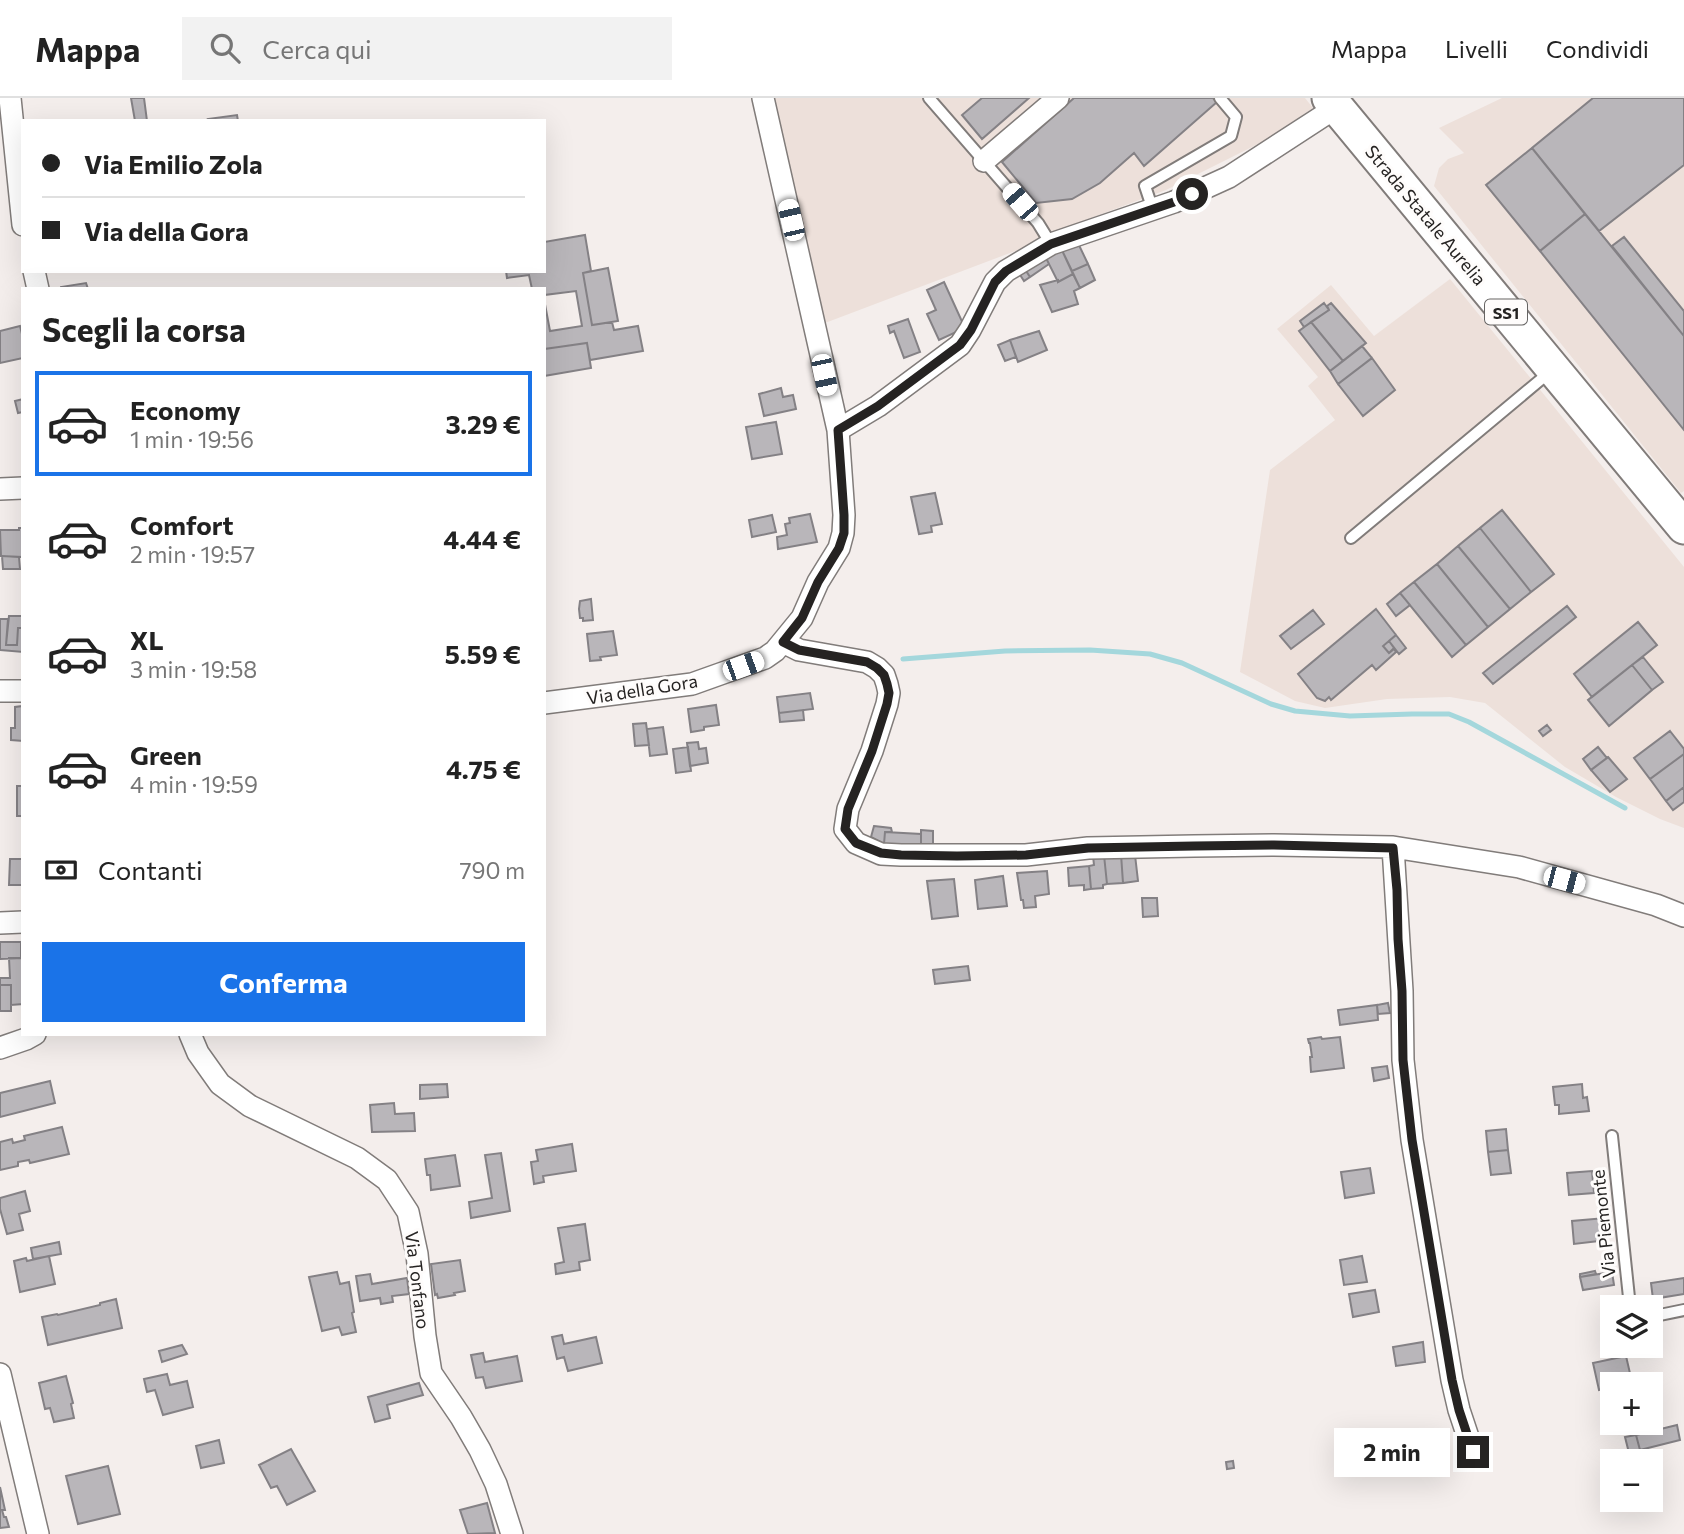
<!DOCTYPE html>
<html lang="it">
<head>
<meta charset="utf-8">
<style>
	:root { --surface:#fff; --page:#f2f2f2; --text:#222; --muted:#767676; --line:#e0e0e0; --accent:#1a73e8 }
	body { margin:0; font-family:Commissioner,sans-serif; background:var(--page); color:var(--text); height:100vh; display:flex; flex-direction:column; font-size:26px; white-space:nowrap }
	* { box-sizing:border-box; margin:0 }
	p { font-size:23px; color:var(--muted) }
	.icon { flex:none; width:38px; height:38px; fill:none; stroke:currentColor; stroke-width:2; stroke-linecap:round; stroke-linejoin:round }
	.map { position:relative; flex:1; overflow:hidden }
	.panel { position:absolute; left:21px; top:189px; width:525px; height:749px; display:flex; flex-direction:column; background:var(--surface); border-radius:0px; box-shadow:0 7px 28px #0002 }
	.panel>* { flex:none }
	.banner { position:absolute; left:21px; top:21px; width:525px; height:154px; border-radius:0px; box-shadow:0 7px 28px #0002; display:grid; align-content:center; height:154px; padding:0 21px; background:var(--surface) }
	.buttons { position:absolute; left:1600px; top:1197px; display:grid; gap:14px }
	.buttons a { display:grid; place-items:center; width:63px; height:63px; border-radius:0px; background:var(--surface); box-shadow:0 7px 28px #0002; font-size:35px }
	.end { position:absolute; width:32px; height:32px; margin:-16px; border:9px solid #252322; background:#fff; box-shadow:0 0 0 4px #fff }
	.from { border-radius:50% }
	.bubble { position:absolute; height:49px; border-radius:0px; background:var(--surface); box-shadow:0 7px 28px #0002; font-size:23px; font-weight:700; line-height:49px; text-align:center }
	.car { position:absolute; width:21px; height:42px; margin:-21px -10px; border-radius:9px; box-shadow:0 0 5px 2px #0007; background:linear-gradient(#fff 24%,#345 0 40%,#fff 0 76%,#345 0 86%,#fff 0) }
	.banner b { display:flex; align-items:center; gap:24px; height:66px; font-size:26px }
	.banner b+b { border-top:2px solid var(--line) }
	.banner i { width:18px; height:18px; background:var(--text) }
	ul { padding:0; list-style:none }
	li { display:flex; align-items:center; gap:21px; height:105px; margin:0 14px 10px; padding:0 7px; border:4px solid transparent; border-radius:0px }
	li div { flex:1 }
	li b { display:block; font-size:26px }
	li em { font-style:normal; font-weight:700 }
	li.on { border-color:var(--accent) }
	li>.icon { width:63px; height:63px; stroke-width:1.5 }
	h2 { padding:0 21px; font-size:32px; line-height:84px }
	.pay { display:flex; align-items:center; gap:18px; height:77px; padding:0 21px; font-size:26px }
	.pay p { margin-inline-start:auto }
	.primary-button { display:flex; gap:14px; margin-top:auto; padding:14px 21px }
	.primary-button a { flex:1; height:80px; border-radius:0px; background:var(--accent); color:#fff; font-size:28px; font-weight:700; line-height:80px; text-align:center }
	header { display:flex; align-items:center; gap:42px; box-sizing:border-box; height:98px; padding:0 35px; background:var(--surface); border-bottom:2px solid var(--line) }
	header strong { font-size:33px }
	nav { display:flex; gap:38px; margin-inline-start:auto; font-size:24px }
	.search { width:490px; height:63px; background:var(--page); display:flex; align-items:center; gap:18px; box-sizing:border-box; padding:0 24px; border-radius:0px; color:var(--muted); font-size:26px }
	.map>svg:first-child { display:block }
	.built { fill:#ede0da }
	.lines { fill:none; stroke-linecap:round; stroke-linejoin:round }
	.stream { stroke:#a4d7dc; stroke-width:5 }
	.building { fill:#b9b6ba; stroke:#848185; stroke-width:2 }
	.lane-casing { stroke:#817c7a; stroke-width:14 }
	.street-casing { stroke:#817c7a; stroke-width:24 }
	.primary-casing { stroke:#817c7a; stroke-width:37 }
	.lane { stroke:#fff; stroke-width:10 }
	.street { stroke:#fff; stroke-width:21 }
	.primary { stroke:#fff; stroke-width:33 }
	.route { stroke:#252322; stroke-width:9 }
	.labels { text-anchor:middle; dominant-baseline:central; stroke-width:6; stroke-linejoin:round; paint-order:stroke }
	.shield { fill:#fefcfb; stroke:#666463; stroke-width:2 }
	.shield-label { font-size:16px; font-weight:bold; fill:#252322 }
	.street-label { font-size:18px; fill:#252322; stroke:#fefcfb }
</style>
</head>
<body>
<header>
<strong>Mappa</strong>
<div class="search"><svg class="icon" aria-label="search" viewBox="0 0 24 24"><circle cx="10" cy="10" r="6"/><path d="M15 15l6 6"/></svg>Cerca qui</div>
<nav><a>Mappa</a><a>Livelli</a><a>Condividi</a></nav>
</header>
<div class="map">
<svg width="1684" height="1436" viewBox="0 0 1684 1436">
	<rect width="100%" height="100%" fill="#f4eeec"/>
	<path class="built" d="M 772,0 L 1305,0 L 1313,10 L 1262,44 L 1166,92 L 1064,130 L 1031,147 L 825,225 Z
		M 1502,0 L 1684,0 L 1684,393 L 1681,395 L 1434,88 L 1439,70 L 1448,61 L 1464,55 L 1439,30 Z
		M 1450,181 L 1684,469 L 1684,730 L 1660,721 L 1616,699 L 1565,669 L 1485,605 L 1450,599 L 1387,601 L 1325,610 L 1295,603 L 1240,574 L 1270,372 L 1335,322 L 1308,288 L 1318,279 L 1277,231 L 1331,187 L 1374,238 Z"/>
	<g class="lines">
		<path class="stream" d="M 903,561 L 1005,553 L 1090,552 L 1150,556 L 1182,565 L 1271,606 L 1295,613 L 1350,618 L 1412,616 L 1449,616 L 1469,624 L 1625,710"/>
	</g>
	<path class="building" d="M 131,0 L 144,0 L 147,23 L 135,23 Z
		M 982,0 L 1029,0 L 982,41 L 962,17 Z
		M 1074,0 L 1213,0 L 1217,4 L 1144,68 L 1134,55 L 1100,85 L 1072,101 L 1036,105 L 1002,64 Z
		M 1593,0 L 1684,0 L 1684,67 L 1599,133 L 1532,50 Z
		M 237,17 L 238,23 L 209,23 L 208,21 Z
		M 1532,50 L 1585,116 L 1540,153 L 1486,87 Z
		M 1585,116 L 1684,238 L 1684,332 L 1540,153 Z
		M 585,137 L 591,173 L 583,175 L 592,227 L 612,224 L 614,232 L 638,228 L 643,253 L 590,262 L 587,245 L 544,251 L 544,201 L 550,233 L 582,228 L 576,193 L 544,197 L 544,191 L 532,191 L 529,177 L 507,180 L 506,173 L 544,173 L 544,144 Z
		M 1624,139 L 1684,213 L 1684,238 L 1612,148 Z
		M 1077,143 L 1088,166 L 1072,173 L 1060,148 Z
		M 1060,148 L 1073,176 L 1058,184 L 1044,156 Z
		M 1044,156 L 1049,166 L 1030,179 L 1023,168 Z
		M 1088,166 L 1095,182 L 1080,190 L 1072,173 Z
		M 1023,168 L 1030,179 L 1024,183 L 1017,172 Z
		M 608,170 L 618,223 L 592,227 L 583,175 Z
		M 1073,176 L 1080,190 L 1074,193 L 1078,206 L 1052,214 L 1040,187 L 1058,182 L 1058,184 Z
		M 944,184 L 965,230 L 939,242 L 927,216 L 936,212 L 927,192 Z
		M 86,185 L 88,191 L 61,191 L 61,189 Z
		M 1324,205 L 1329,212 L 1304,229 L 1300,223 Z
		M 1331,205 L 1366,245 L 1343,263 L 1311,224 L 1329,212 L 1327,208 Z
		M 908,221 L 920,254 L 904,260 L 894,233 L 890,235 L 888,228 Z
		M 1311,224 L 1343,263 L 1330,273 L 1299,233 Z
		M 20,228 L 23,240 L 23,260 L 0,265 L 0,233 Z
		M 1039,233 L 1047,252 L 1018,264 L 1010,242 Z
		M 1010,242 L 1016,259 L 1005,263 L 998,247 Z
		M 587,245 L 591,270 L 544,278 L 544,251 Z
		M 1362,248 L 1372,260 L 1338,286 L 1330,273 Z
		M 1372,260 L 1395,292 L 1363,318 L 1338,286 Z
		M 781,290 L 783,299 L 793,297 L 796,311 L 764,318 L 759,296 Z
		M 23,301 L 23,314 L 18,315 L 15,303 Z
		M 776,324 L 782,356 L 752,361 L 746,329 Z
		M 935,395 L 942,426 L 931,428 L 932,434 L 919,436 L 911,399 Z
		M 1502,412 L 1554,476 L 1531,494 L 1480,430 Z
		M 810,416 L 817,444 L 778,451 L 777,439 L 787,437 L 785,426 L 790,425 L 789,420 Z
		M 772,417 L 776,434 L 752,439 L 749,422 Z
		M 19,430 L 23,430 L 23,459 L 1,458 L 0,432 L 19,432 Z
		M 1480,430 L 1531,494 L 1510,511 L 1458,448 Z
		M 1458,448 L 1510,511 L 1488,529 L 1437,466 Z
		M 2,458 L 19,459 L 20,471 L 3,471 Z
		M 1437,466 L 1488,529 L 1466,547 L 1414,484 Z
		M 1414,484 L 1466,547 L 1452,559 L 1400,495 Z
		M 1400,495 L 1410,507 L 1396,518 L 1387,506 Z
		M 591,501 L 593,522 L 583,523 L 583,520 L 580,520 L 579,511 L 580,503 Z
		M 1567,508 L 1576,519 L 1493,586 L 1483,575 Z
		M 1376,511 L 1396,537 L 1383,548 L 1389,555 L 1394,551 L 1396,554 L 1376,572 L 1372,567 L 1331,602 L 1329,599 L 1325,603 L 1317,600 L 1298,576 Z
		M 1313,512 L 1324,526 L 1291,551 L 1280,538 Z
		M 9,518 L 23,518 L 23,530 L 18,530 L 17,547 L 6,547 Z
		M 0,521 L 8,521 L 6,547 L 17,547 L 18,530 L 23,530 L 23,554 L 0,552 Z
		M 1638,524 L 1657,547 L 1592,599 L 1574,576 Z
		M 613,533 L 617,557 L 600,559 L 601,562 L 590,563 L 587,536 Z
		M 1396,537 L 1406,550 L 1399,556 L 1389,543 Z
		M 1389,543 L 1394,550 L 1389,555 L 1383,548 Z
		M 1643,559 L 1663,584 L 1652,592 L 1632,567 Z
		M 1632,567 L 1652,592 L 1609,628 L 1588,602 Z
		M 810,595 L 813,611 L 779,615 L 777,599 Z
		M 716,607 L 719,627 L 704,629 L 704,632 L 691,634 L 688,611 Z
		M 23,608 L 23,643 L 11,642 L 11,630 L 15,630 L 15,609 Z
		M 803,612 L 804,622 L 780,624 L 779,615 Z
		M 646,625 L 649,647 L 635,648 L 633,626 Z
		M 1547,627 L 1551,632 L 1543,638 L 1539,633 Z
		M 663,629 L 667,656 L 650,658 L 647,631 Z
		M 1670,633 L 1684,651 L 1684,656 L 1650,681 L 1634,660 Z
		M 698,644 L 699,651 L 706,650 L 708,665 L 690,668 L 687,645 Z
		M 688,649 L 691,673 L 676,675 L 673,651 Z
		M 1598,649 L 1607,660 L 1591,672 L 1583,661 Z
		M 1684,656 L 1684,689 L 1666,703 L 1650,681 Z
		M 1608,659 L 1627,681 L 1610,694 L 1591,672 Z
		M 17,688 L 23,688 L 23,718 L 17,718 Z
		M 1684,689 L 1684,704 L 1673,712 L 1666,703 Z
		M 874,728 L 891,730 L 892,734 L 885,734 L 884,746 L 871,739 Z
		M 921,732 L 933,733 L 933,748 L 921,747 Z
		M 885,734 L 921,736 L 921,747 L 884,746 Z
		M 1121,756 L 1135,757 L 1138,783 L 1123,785 Z
		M 1121,756 L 1123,785 L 1107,786 L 1104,757 Z
		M 1104,757 L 1107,786 L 1103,787 L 1103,790 L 1091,791 L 1089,768 L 1094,767 L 1093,758 Z
		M 10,761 L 23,761 L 23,787 L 9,787 Z
		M 1089,768 L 1091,791 L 1084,792 L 1084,787 L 1069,788 L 1068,770 Z
		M 1047,773 L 1049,796 L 1035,798 L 1036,809 L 1024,810 L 1023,802 L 1021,802 L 1017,775 Z
		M 1003,778 L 1007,808 L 978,811 L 975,782 Z
		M 954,781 L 958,818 L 932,821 L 927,783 Z
		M 1142,800 L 1157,800 L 1158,818 L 1143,819 Z
		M 0,844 L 21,844 L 21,860 L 0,861 Z
		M 21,844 L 23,844 L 23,906 L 11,907 L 11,887 L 0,887 L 0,880 L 10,880 L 9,860 L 21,860 Z
		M 968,868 L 970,882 L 935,886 L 933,872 Z
		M 0,887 L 11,887 L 11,913 L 0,913 Z
		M 1388,905 L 1390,915 L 1378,916 L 1377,907 Z
		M 1377,907 L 1378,922 L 1340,927 L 1338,912 Z
		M 1321,939 L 1322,941 L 1340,939 L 1344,970 L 1311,974 L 1310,959 L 1312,959 L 1310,945 L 1309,945 L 1308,941 Z
		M 1387,968 L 1389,980 L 1374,983 L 1372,970 Z
		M 50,983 L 55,1005 L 0,1019 L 0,995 Z
		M 447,986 L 448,999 L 420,1001 L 420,987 Z
		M 1582,986 L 1583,1000 L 1587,999 L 1589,1013 L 1559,1016 L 1559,1007 L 1555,1007 L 1553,989 Z
		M 394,1005 L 395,1016 L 414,1015 L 415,1033 L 372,1034 L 370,1007 Z
		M 62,1029 L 69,1056 L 30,1065 L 29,1062 L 18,1064 L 18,1068 L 0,1072 L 0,1044 L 12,1041 L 13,1045 L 25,1042 L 24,1038 Z
		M 1506,1031 L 1508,1052 L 1488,1054 L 1486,1033 Z
		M 572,1046 L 576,1073 L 543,1078 L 544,1084 L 534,1086 L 531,1064 L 538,1063 L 536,1052 Z
		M 1508,1052 L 1511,1075 L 1491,1077 L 1488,1054 Z
		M 501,1055 L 510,1113 L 471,1120 L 469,1104 L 492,1100 L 485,1057 Z
		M 455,1057 L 460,1088 L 431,1092 L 430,1077 L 427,1077 L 425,1061 Z
		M 1370,1070 L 1374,1095 L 1345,1100 L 1341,1074 Z
		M 1592,1073 L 1594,1095 L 1569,1097 L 1567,1075 Z
		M 25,1093 L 30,1113 L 19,1116 L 23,1132 L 7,1136 L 0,1111 L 0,1100 Z
		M 1605,1120 L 1607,1142 L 1574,1146 L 1572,1123 Z
		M 585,1126 L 590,1162 L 579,1164 L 580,1172 L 556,1176 L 555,1166 L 564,1164 L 558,1130 Z
		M 59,1144 L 61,1156 L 33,1161 L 31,1150 Z
		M 49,1158 L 55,1186 L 20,1194 L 14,1163 L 26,1160 L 27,1163 Z
		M 1362,1158 L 1367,1184 L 1344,1187 L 1340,1162 Z
		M 460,1162 L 465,1193 L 454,1195 L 455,1197 L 438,1200 L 437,1196 L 435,1197 L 431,1166 Z
		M 1595,1173 L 1596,1176 L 1580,1179 L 1580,1176 Z
		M 337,1174 L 340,1186 L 349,1184 L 354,1214 L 352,1215 L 356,1234 L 342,1237 L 339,1229 L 322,1233 L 309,1179 Z
		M 1612,1174 L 1614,1187 L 1583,1192 L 1580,1179 Z
		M 370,1176 L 372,1186 L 407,1180 L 409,1196 L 392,1198 L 393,1204 L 381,1206 L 380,1200 L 360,1203 L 356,1178 Z
		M 1684,1180 L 1684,1196 L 1653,1201 L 1651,1185 Z
		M 1375,1192 L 1379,1214 L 1353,1219 L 1349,1196 Z
		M 116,1201 L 122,1230 L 48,1247 L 42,1219 L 57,1216 L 58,1217 L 100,1207 L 100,1205 Z
		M 562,1237 L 564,1246 L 596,1239 L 602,1265 L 568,1273 L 564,1259 L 557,1261 L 552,1239 Z
		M 1423,1244 L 1425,1264 L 1396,1268 L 1393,1249 Z
		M 182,1247 L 187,1256 L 162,1264 L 159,1253 Z
		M 483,1255 L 485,1264 L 517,1258 L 522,1283 L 486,1290 L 483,1279 L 476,1280 L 471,1257 Z
		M 1626,1258 L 1632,1284 L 1612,1286 L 1612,1289 L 1599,1292 L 1593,1265 Z
		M 167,1276 L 170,1287 L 187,1283 L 193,1309 L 163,1317 L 155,1292 L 147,1294 L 144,1281 Z
		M 66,1278 L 73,1305 L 71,1306 L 74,1320 L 54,1324 L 50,1310 L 45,1311 L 39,1285 Z
		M 419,1285 L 423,1297 L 387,1307 L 390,1320 L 375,1324 L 368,1299 Z
		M 1677,1327 L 1680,1342 L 1640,1352 L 1636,1337 Z
		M 1636,1337 L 1640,1352 L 1629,1355 L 1625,1339 Z
		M 219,1342 L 224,1365 L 201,1370 L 196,1348 Z
		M 291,1351 L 315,1393 L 287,1407 L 277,1388 L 271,1390 L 259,1367 Z
		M 1233,1363 L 1234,1370 L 1227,1371 L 1226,1364 Z
		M 108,1368 L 120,1416 L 78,1426 L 66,1378 Z
		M 0,1389 L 5,1412 L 2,1412 L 4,1419 L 6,1419 L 9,1429 L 0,1430 Z
		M 487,1405 L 495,1435 L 468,1436 L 460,1412 Z"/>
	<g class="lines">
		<defs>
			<path id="lane" d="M 929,0 L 1038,125 L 1051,146
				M 1153,112 L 1145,88 L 1231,38 L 1236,19 L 1220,0
				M 1351,440 L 1551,273
				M 1612,1038 L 1630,1209
				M 1650,1219 L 1684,1212"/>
			<path id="street" d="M 10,0 L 23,127
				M 984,63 L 1058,0
				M 34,173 L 38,191
				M 838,332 L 878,308 L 960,247 L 970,232 L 995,184 L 1006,173 L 1051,146 L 1174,104 L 1229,79 L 1326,16 L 1336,8
				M 0,391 L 23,390
				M 783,544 L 799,552 L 867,564 L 877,570 L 884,577 L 887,586 L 889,595 L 887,606 L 872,653 L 848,711 L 845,731 L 856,745 L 881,756 L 901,757 L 1026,757 L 1088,750 L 1194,748 L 1274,747 L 1393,749 L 1519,769 L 1656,807 L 1684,818
				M 0,593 L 23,593
				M 544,605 L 692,586 L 765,560 L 775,553 L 802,520 L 818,484 L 839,450 L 843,435 L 844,417 L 838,332 L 763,0
				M 1393,749 L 1402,893 L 1403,962 L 1412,1042 L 1452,1282 L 1459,1312 L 1473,1354
				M 0,825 L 23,824
				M 190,936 L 198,955 L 220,986 L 250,1008 L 357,1060 L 387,1082 L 408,1114 L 417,1156 L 425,1238 L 431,1275 L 461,1319 L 480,1352 L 496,1386 L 512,1436
				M 0,950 L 26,941 L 35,936
				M 0,1276 L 38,1436"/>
			<path id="primary" d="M 1329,0 L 1684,429"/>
		</defs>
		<use href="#lane" class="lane-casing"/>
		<use href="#street" class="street-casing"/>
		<use href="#primary" class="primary-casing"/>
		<use href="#lane" class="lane"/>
		<use href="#street" class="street"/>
		<use href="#primary" class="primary"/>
	</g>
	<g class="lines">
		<path class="route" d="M 1192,96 L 1174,104 L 1051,146 L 1006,173 L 995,184 L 971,232 L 960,247 L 878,308 L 838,332 L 844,417 L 844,435 L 839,450 L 818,484 L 802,520 L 783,544 L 799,552 L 867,564 L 877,570 L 884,577 L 887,586 L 889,595 L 887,606 L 872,653 L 848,711 L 845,731 L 856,745 L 881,755 L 901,757 L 957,758 L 1026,757 L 1088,750 L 1194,748 L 1274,747 L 1393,750 L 1397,792 L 1398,841 L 1402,893 L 1403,962 L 1412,1042 L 1452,1282 L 1459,1312 L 1473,1354"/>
	</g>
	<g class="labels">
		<rect class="shield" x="1485" y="201.5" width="42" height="25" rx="5"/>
		<g class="shield-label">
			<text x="1506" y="214">SS1</text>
		</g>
		<g class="street-label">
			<text transform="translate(1426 117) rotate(50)">Strada Statale Aurelia</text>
			<text transform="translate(642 591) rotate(-9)">Via della Gora</text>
			<text transform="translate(1603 1126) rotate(-96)">Via Piemonte</text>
			<text transform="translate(418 1182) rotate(83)">Via Tonfano</text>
		</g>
	</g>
</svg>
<div class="buttons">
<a><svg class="icon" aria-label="layers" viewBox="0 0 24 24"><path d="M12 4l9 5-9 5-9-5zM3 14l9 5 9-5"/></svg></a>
<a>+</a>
<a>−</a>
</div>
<i class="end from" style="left:1192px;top:96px"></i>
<i class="end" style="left:1473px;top:1354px"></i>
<div class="bubble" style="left:1334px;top:1330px;width:116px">2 min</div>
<i class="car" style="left:1020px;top:104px;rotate:319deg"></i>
<i class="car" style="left:791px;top:122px;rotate:347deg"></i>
<i class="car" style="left:824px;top:277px;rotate:168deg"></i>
<i class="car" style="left:743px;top:568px;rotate:70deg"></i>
<i class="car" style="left:1564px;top:782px;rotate:105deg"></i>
<div class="banner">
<b><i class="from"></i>Via Emilio Zola</b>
<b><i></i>Via della Gora</b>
</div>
<section class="panel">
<h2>Scegli la corsa</h2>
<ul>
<li class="on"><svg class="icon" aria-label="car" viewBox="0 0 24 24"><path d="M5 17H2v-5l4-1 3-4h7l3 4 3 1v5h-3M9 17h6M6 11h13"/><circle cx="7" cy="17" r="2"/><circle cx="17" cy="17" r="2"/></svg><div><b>Economy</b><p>1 min · 19:56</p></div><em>3.29 €</em></li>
<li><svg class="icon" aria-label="car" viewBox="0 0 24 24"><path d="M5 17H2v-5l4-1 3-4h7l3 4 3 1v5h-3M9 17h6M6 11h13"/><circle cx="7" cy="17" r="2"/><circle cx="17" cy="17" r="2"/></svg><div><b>Comfort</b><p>2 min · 19:57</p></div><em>4.44 €</em></li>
<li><svg class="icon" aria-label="car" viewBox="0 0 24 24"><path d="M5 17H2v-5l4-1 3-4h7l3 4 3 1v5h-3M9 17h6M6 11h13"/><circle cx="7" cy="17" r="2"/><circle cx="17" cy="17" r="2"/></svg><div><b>XL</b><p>3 min · 19:58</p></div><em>5.59 €</em></li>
<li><svg class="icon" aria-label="car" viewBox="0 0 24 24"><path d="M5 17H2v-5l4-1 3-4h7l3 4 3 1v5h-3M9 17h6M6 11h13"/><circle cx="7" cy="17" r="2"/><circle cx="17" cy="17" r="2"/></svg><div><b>Green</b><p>4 min · 19:59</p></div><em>4.75 €</em></li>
</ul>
<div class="pay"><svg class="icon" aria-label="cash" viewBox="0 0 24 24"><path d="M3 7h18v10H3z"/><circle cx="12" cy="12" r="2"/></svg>Contanti<p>790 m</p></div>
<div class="primary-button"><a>Conferma</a></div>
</section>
</div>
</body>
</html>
